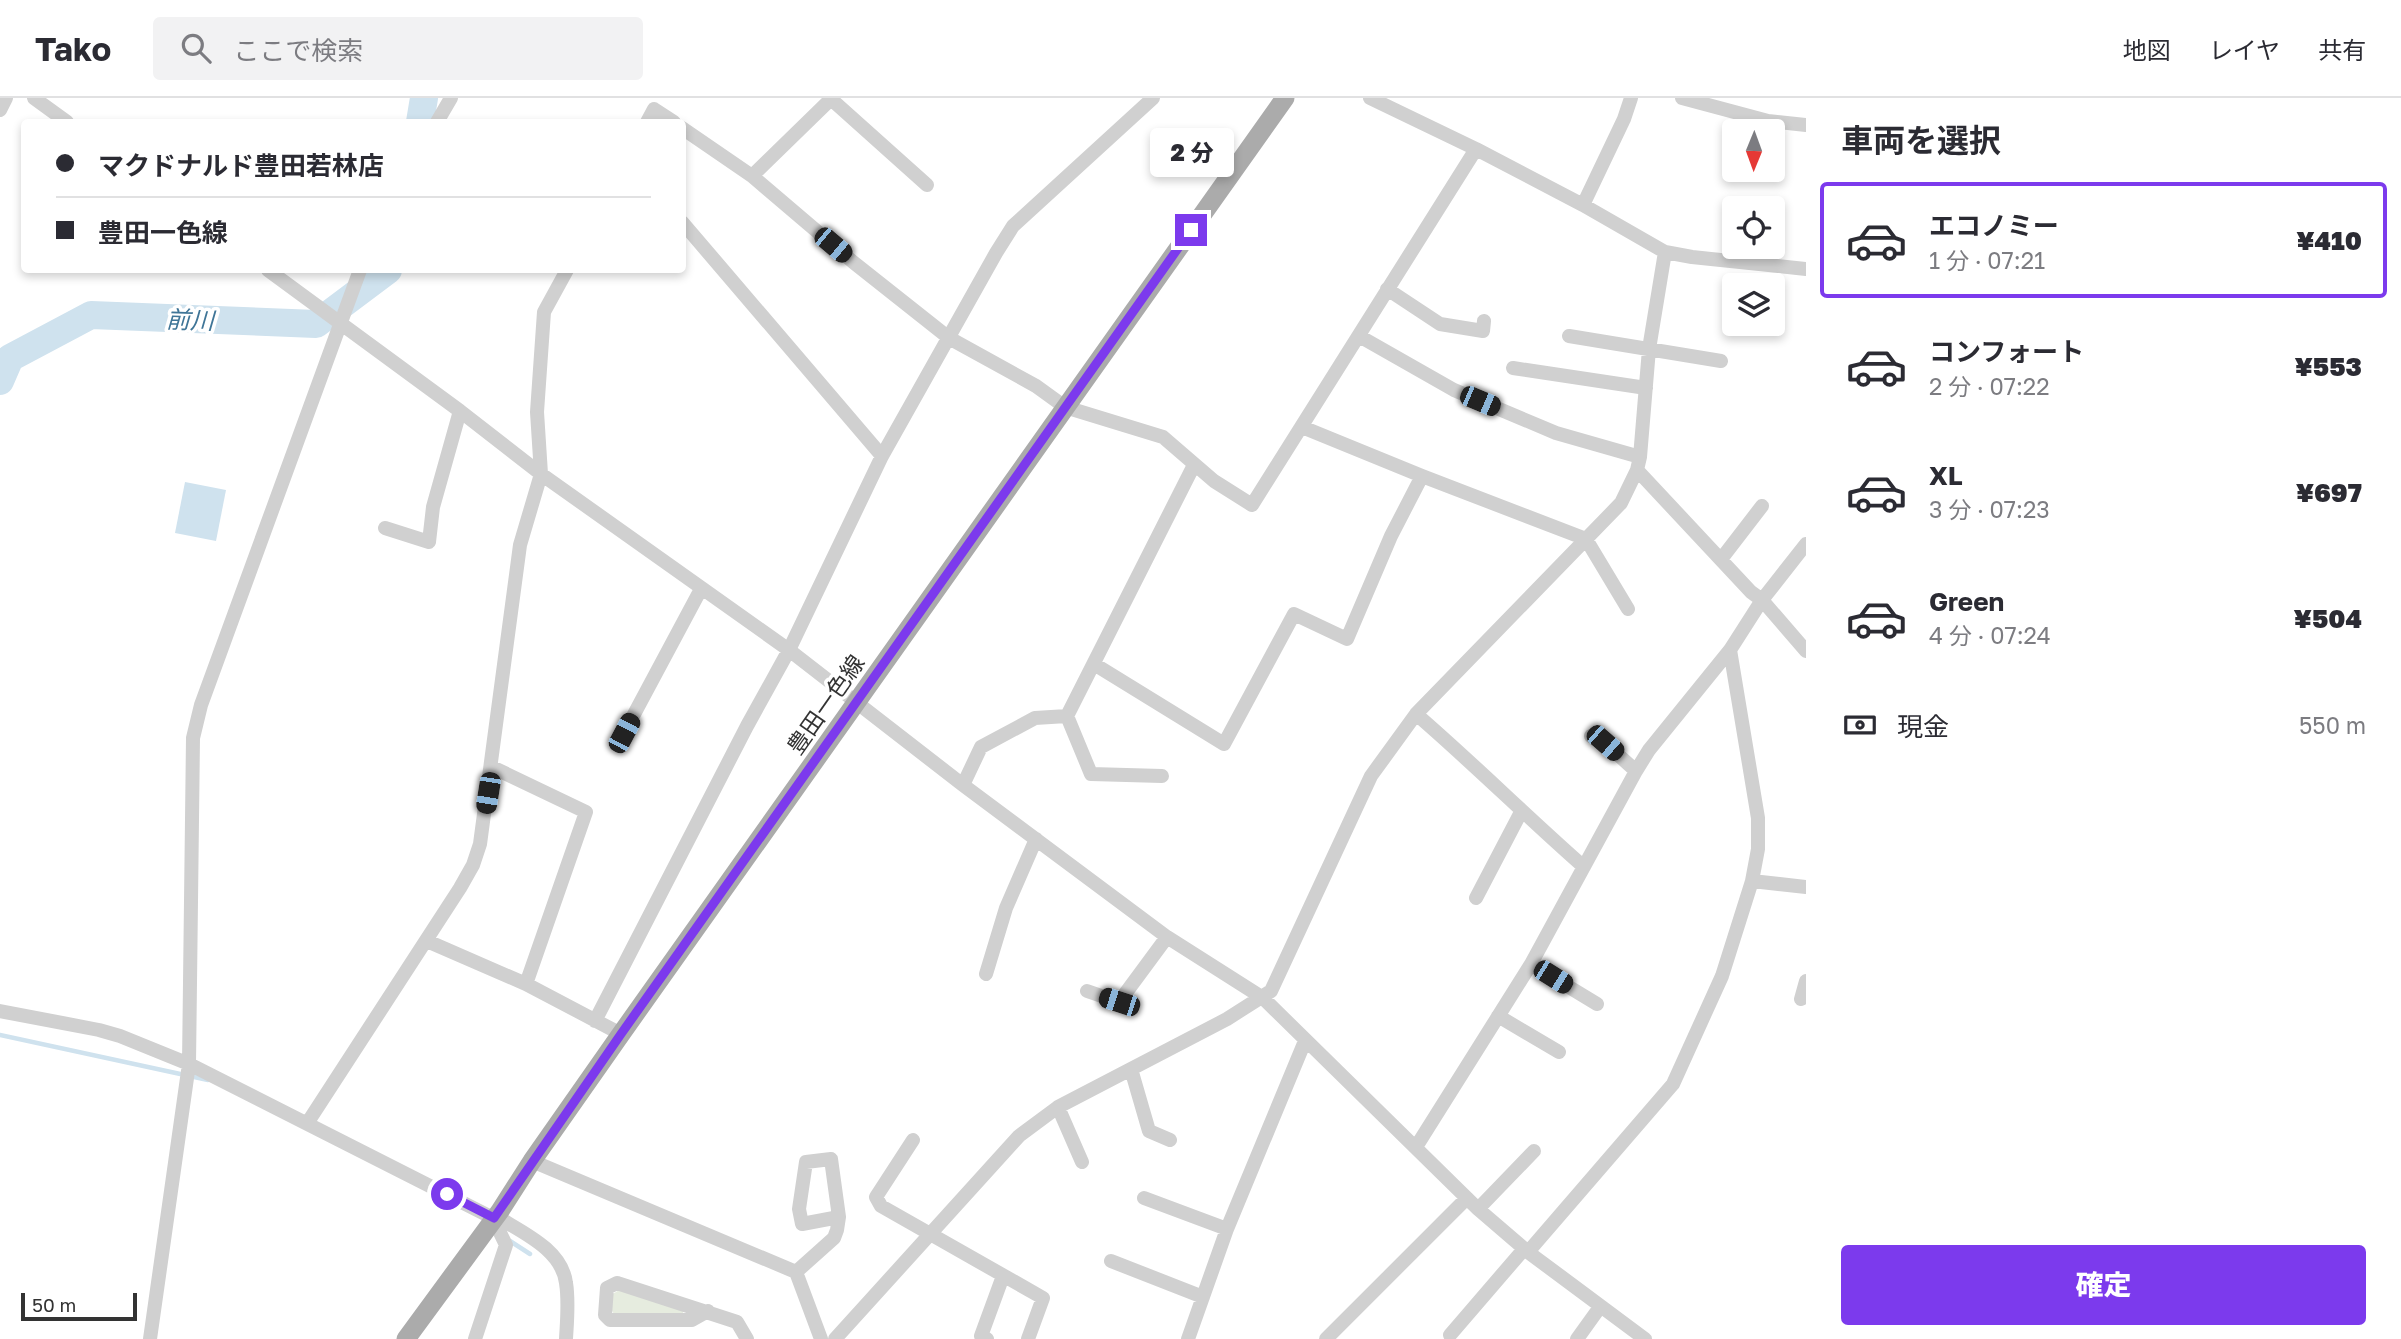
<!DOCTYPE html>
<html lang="ja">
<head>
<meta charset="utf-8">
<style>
	:root { --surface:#fff; --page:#f2f2f3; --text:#2b2b33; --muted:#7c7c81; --line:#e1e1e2; --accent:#7c3aed }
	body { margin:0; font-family:"Golos Text","Noto Sans JP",sans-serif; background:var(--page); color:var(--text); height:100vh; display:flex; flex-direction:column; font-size:26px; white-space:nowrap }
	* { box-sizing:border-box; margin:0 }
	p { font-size:23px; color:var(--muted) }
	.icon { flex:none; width:38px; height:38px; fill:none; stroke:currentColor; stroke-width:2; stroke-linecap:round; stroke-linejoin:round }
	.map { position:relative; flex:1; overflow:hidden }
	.drawer { display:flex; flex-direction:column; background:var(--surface); width:595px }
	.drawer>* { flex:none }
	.banner { position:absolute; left:21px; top:21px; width:665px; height:154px; border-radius:7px; box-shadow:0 4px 10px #0003; display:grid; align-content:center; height:154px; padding:0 35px; background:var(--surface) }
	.needle { width:46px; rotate:181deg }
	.controls { position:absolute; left:1722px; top:21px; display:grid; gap:14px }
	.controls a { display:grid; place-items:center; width:63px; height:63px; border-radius:7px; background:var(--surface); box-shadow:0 4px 10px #0003; font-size:35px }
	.scale { position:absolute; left:21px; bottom:18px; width:116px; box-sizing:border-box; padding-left:7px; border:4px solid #333; border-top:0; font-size:19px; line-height:24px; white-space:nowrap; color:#333; -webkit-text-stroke:5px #fff; paint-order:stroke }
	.end { position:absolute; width:32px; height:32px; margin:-16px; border:9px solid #7c3aed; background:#fff; box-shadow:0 0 0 4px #fff }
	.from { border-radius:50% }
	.bubble { position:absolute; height:49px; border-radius:7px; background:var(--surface); box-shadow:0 4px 10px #0003; font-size:23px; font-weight:800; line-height:49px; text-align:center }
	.car { position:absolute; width:21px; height:42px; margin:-21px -10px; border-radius:9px; box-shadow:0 0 5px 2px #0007; background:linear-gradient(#222 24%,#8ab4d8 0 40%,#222 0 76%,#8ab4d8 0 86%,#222 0) }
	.banner b { display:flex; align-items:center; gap:24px; height:66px; font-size:26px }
	.banner b+b { border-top:2px solid var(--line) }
	.banner i { width:18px; height:18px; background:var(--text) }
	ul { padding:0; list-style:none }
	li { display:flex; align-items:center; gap:21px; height:116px; margin:0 14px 10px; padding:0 21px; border:4px solid transparent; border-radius:7px }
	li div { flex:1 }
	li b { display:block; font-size:26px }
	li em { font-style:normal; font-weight:800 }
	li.on { border-color:var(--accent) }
	li>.icon { width:63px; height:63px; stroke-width:1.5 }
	h2 { padding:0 35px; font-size:32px; line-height:84px }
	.pay { display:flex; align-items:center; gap:18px; height:77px; padding:0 35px; font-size:26px }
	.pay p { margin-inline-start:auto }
	.cta { display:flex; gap:14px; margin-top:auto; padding:14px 35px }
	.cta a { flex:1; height:80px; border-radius:7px; background:var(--accent); color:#fff; font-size:28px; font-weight:800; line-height:80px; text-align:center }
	header { display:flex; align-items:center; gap:42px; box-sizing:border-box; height:98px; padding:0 35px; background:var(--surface); border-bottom:2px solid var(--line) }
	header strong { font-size:33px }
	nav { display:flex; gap:38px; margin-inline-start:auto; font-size:24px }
	.search { width:490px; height:63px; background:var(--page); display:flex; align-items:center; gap:18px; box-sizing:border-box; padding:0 24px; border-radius:7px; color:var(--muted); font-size:26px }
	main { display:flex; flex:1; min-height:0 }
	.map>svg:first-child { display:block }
	.green { fill:#e6ecdf }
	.water { fill:#cfe2ee }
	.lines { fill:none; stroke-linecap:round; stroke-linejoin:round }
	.stream { stroke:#cfe2ee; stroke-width:4.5 }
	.river { stroke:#cfe2ee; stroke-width:28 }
	.minor { stroke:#d0d0d0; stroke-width:14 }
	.major { stroke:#ababab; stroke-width:19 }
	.route { stroke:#7c3aed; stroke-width:9 }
	.labels { text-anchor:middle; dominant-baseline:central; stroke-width:7; stroke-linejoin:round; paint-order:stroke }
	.street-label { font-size:23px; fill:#333; stroke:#fff }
	.water-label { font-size:24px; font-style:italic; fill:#3f7597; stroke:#fff }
</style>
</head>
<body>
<header>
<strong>Tako</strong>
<div class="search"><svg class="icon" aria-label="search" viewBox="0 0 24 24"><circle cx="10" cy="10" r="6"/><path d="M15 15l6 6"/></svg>ここで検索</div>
<nav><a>地図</a><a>レイヤ</a><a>共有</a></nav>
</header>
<main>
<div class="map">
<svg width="1806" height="1241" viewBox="0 0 1806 1241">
	<rect width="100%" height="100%" fill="#fff"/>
	<path class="green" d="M 621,1191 L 684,1211 L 683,1215 L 614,1216 L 609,1208 L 611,1197 Z"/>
	<path class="water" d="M 185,384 L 226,392 L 216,443 L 175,435 Z"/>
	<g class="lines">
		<path class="stream" d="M 0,937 L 208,982
			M 510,1143 L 530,1156"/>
		<path class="river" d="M 420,24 L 424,0
			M 0,283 L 10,260 L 91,217 L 316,226 L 388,172"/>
		<path class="minor" d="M 34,0 L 67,24
			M 1370,0 L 1476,51 L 1583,107 L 1665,154 L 1692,159 L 1806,171
			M 1682,0 L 1768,23 L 1806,27
			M 831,1 L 927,87
			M 0,12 L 6,0
			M 437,24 L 451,0
			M 647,24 L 654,11 L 674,24
			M 682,30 L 752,78 L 853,164 L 949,240 L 1036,288 L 1065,309 L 1163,339 L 1214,383 L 1252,407 L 1476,51
			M 752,78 L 832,0
			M 1583,107 L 1624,21 L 1631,0
			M 682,124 L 882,358
			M 268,172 L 460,313 L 541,376 L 789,552 L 963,687 L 1167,839 L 1263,900 L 1478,1111 L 1528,1154 L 1645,1241
			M 1387,191 L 1440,226 L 1483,233 L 1484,223
			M 1359,238 L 1454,292 L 1556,335 L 1640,359
			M 1569,238 L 1721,263
			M 1513,270 L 1646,290
			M 1302,329 L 1422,378 L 1586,441 L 1628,511
			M 1637,372 L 1751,494 L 1762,502 L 1806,553
			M 385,430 L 429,444 L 433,409 L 460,313
			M 1722,460 L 1762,408
			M 1094,566 L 1224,646 L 1294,516 L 1347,541 L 1391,438 L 1422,378
			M 1416,616 C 1474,666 1527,719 1584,769
			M 1067,618 L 1194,367
			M 624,635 L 701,491
			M 1591,638 L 1605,645 L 1636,673
			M 492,669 L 586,714 L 526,886
			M 963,687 L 981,649 L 1035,620 L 1067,618 L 1091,676 L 1162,678
			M 1752,783 L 1806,789
			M 1476,800 L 1521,714
			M 427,843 L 526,886 L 621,936
			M 1531,866 L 1597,906
			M 986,876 L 1006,810 L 1036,741
			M 1087,893 L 1119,904 L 1167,839
			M 1801,901 L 1806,883
			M 0,913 L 99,932 L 120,938 L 189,966 L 493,1120 L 506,1147 L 475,1241
			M 1498,918 L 1559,954
			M 595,923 L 747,628 L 789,552 L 882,358 L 996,155 L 1013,128 L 1153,0
			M 1131,971 L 1149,1033 L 1170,1042
			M 1058,1009 L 1082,1064
			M 308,1024 L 460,790 L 473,767 L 480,746 L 520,447 L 541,376 L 537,314 L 544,214 L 567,172
			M 913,1042 L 876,1099 L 881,1108 L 1043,1200 L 1028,1241
			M 1416,1049 L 1531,866 L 1636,673 L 1649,652 L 1730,552 L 1762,502 L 1806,446
			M 532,1063 L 796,1174 L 821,1241
			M 1144,1100 L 1227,1131
			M 1478,1111 L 1534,1053
			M 496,1118 C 521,1134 562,1151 566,1185 C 569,1203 567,1223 566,1241
			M 1528,1154 L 1673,986 L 1722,878 L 1752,783 L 1758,751 L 1758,720 L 1730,552
			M 1111,1163 L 1203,1199
			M 796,1174 L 834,1140 L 837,1132 L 839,1119 L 831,1061 L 806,1064 L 799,1111 L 802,1126 L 839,1119
			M 708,1213 L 692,1222 L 610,1222 L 605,1217 L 607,1190 L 617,1185 L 737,1224 L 747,1241
			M 1450,1237 L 1524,1151
			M 150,1241 L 189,966 L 193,640 L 201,607 L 360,172
			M 835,1241 L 1019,1038 L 1058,1009 L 1227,921 L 1271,893 L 1371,678 L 1416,616 L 1621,405 L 1637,372 L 1640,359 L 1649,251 L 1665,154
			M 987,1241 L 981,1238 L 1003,1178
			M 1188,1241 L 1227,1131 L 1305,943
			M 1326,1241 L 1467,1100
			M 1577,1241 L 1600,1209"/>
		<path class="major" d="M 406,1241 L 500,1113 L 532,1063 L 621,936 L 1285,0"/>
	</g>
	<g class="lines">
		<path class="route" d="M 447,1096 L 494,1120 L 621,936 L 1191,132"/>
	</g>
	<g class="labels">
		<g class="street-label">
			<text transform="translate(825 606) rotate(-55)">豊田一色線</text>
		</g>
		<g class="water-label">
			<text transform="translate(190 221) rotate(2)">前川</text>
		</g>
	</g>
</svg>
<div class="controls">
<a><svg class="needle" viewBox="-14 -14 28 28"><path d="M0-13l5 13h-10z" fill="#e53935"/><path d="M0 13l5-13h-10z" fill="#7c7c81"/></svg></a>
<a><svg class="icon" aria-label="locate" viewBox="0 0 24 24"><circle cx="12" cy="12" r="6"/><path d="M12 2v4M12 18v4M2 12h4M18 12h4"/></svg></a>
<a><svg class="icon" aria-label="layers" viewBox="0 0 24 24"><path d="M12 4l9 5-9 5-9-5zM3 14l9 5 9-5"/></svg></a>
</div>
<div class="scale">50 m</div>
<i class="end from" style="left:447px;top:1096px"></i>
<i class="end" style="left:1191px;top:132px"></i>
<div class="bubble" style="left:1150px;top:30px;width:84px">2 分</div>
<i class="car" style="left:833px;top:147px;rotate:130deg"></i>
<i class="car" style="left:1480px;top:303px;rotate:113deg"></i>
<i class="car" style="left:624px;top:635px;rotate:28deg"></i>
<i class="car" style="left:1605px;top:645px;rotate:131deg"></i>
<i class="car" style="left:488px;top:695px;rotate:189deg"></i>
<i class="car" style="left:1553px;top:879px;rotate:122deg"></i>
<i class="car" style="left:1119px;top:904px;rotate:288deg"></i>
<div class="banner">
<b><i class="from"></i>マクドナルド豊田若林店</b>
<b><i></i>豊田一色線</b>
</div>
</div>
<section class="drawer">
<h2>車両を選択</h2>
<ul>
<li class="on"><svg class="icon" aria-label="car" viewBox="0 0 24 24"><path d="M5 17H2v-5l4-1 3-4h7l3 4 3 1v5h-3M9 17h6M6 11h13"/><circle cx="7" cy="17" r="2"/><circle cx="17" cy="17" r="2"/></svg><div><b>エコノミー</b><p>1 分 · 07:21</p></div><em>¥410</em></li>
<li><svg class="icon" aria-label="car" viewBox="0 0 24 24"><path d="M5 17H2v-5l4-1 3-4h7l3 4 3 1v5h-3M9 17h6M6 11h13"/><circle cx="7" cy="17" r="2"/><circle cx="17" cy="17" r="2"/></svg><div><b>コンフォート</b><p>2 分 · 07:22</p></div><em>¥553</em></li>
<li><svg class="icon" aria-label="car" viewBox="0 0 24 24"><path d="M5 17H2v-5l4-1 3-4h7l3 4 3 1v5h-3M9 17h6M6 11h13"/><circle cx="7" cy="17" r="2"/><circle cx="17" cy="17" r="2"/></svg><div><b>XL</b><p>3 分 · 07:23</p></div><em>¥697</em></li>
<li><svg class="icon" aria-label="car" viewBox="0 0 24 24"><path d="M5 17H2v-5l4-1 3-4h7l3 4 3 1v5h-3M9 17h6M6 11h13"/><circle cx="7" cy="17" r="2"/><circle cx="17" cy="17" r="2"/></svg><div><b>Green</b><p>4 分 · 07:24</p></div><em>¥504</em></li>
</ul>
<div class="pay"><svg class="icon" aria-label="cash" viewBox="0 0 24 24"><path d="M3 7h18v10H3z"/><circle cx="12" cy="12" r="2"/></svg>現金<p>550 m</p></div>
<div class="cta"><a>確定</a></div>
</section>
</main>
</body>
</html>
